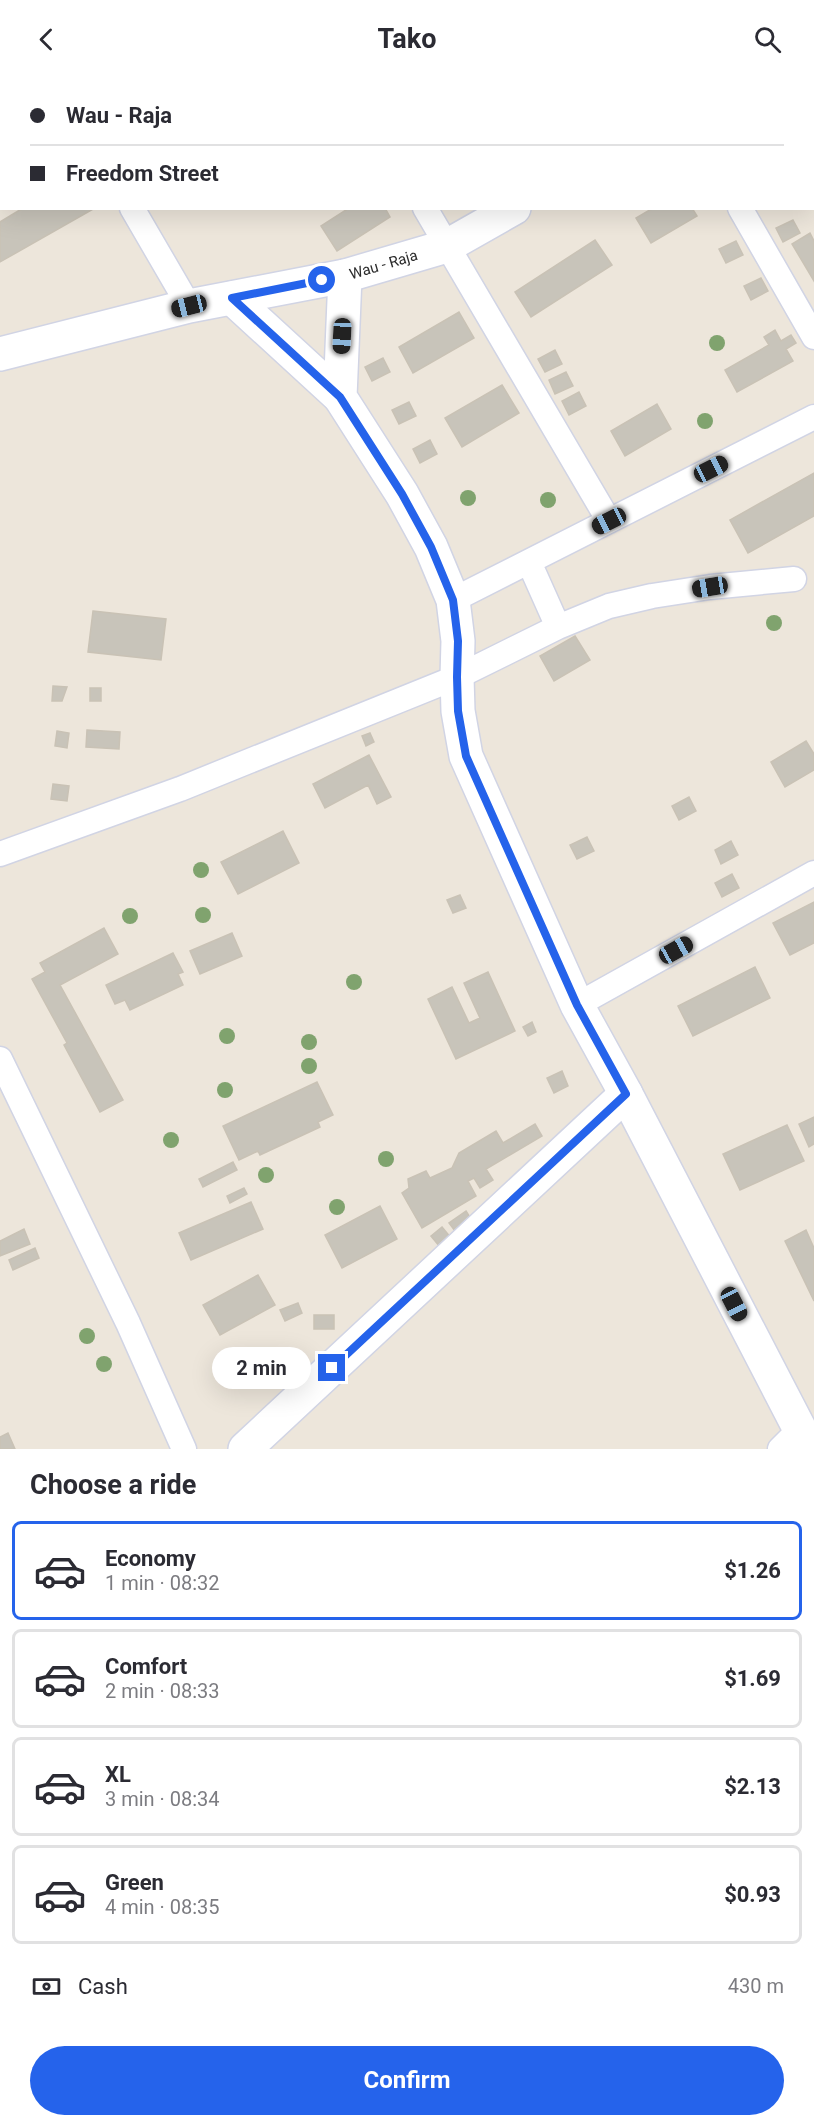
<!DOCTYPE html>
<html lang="en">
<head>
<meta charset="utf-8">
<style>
	:root { --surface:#fff; --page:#f2f2f3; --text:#2b2b33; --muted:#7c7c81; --line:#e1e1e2; --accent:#2563eb }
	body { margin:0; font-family:Roboto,sans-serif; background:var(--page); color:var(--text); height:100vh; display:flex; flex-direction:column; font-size:22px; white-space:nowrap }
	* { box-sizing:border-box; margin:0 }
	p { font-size:20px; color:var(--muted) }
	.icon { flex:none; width:33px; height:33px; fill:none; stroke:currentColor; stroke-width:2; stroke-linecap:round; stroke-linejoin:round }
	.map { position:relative; height:1371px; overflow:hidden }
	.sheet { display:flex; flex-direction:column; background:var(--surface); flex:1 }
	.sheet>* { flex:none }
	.guide { position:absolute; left:0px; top:0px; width:814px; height:132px; box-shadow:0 6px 24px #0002; display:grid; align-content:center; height:132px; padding:0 30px; background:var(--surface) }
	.end { position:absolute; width:27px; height:27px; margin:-14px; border:8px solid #2563eb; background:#fff; box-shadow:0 0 0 3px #fff }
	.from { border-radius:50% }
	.bubble { position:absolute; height:42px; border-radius:21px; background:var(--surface); box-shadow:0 6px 24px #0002; font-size:20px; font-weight:700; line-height:42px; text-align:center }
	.car { position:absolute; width:18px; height:36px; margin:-18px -9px; border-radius:8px; box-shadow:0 0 4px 2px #0007; background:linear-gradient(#222 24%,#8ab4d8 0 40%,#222 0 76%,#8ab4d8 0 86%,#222 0) }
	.guide b { display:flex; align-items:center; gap:21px; height:57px; font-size:22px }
	.guide b+b { border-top:2px solid var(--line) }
	.guide i { width:15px; height:15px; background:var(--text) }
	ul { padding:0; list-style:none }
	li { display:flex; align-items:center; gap:18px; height:99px; margin:0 12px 9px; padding:0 18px; border:3px solid var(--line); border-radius:9px }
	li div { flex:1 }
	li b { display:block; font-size:22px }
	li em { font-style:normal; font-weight:700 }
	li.on { border-color:var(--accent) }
	li>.icon { width:54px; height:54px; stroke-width:1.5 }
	h2 { padding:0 30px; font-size:27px; line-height:72px }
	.pay { display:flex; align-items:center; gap:15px; height:66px; padding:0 30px; font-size:22px }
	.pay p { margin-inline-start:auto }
	.button { display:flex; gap:12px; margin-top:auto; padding:12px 30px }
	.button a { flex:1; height:69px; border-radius:36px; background:var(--accent); color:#fff; font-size:24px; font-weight:700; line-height:69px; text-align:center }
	header { display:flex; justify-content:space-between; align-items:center; height:78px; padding:0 30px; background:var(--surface); font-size:27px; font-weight:700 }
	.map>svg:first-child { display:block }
	.building { fill:#c8c4ba; stroke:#c9c2b5; stroke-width:1.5 }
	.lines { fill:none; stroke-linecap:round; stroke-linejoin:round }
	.street-casing { stroke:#d1d4e4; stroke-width:27 }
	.secondary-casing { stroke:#d1d4e4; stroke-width:36 }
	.street { stroke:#fff; stroke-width:24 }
	.secondary { stroke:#fff; stroke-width:33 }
	.tree { fill:#80a36e }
	.route { stroke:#2563eb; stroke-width:8 }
	.labels { text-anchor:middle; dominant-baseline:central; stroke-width:4.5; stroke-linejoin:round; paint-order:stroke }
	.street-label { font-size:15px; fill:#2a2a2a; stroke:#fff }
</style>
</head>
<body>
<header><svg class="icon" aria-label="back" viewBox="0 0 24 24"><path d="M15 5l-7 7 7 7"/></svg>Tako<svg class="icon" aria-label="search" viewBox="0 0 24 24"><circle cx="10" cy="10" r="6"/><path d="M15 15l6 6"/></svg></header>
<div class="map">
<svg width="814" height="1371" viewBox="0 0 814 1371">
	<rect width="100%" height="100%" fill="#ede6db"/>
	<path class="building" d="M 23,130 L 95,130 L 0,184 L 0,144 Z
		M 349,130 L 385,130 L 390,139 L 337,173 L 321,148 Z
		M 653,130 L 692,130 L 697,138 L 651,165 L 636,140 Z
		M 793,142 L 800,155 L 783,164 L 776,150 Z
		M 810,155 L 814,163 L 814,203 L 792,166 Z
		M 595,162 L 612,187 L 531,239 L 515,214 Z
		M 736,163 L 743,177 L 726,185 L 719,171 Z
		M 761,200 L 768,213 L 751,222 L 744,208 Z
		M 459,234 L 474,260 L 413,295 L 399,269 Z
		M 775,252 L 781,263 L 791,257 L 796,265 L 786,271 L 793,283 L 737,314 L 725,292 L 769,267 L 764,259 Z
		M 555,272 L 562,286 L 545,294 L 538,281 Z
		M 383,280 L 390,294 L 372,303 L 365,289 Z
		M 566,294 L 573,308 L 555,316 L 549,302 Z
		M 502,307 L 519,335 L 462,369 L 445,340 Z
		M 579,314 L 586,328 L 569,337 L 562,323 Z
		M 409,324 L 416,338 L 399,346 L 392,332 Z
		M 657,326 L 671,351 L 625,378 L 611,353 Z
		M 430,362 L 437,376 L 420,385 L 413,371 Z
		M 814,395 L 814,438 L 748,475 L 730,442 Z
		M 93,533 L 166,541 L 161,582 L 88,574 Z
		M 575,558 L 590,582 L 554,603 L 540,578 Z
		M 53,608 L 67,609 L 62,623 L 52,623 Z
		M 90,610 L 101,610 L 101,623 L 90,623 Z
		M 87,652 L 120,654 L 119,671 L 86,669 Z
		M 57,653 L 69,655 L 67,670 L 55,668 Z
		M 370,655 L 374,664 L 366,668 L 362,658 Z
		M 806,663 L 814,676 L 814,692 L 785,709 L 771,684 Z
		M 369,677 L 391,719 L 377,726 L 368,707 L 325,730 L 313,706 Z
		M 53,706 L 69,708 L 67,723 L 51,721 Z
		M 689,719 L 696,733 L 679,742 L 672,728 Z
		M 283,753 L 299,785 L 238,816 L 221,784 Z
		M 587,759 L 594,773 L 577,781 L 570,767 Z
		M 731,763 L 738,777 L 721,786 L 715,772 Z
		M 732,796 L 739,810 L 722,819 L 715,805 Z
		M 460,817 L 466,830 L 453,835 L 447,822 Z
		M 814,824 L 814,865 L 790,877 L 773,845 Z
		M 104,850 L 118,876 L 60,907 L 123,1022 L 100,1034 L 64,967 L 67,965 L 32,901 L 45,894 L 40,885 Z
		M 232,855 L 242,878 L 200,896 L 190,873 Z
		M 173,875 L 183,894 L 178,896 L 183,907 L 130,932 L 125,922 L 115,926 L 106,907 Z
		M 755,889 L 770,920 L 693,958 L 678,928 Z
		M 488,894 L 515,953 L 456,981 L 428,921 L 452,909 L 469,945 L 480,940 L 464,905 Z
		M 532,944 L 536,954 L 528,958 L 523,949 Z
		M 562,993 L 568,1008 L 554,1015 L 547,1000 Z
		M 317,1004 L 333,1037 L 318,1044 L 320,1049 L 260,1077 L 258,1073 L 239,1082 L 223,1048 Z
		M 814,1039 L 814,1066 L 809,1069 L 799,1046 Z
		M 535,1046 L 542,1058 L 486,1091 L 493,1102 L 480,1110 L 474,1100 L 468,1103 L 476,1118 L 422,1150 L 402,1115 L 409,1110 L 408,1101 L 426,1093 L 430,1100 L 452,1090 L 459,1075 L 496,1053 L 503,1065 Z
		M 787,1047 L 804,1083 L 740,1112 L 723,1076 Z
		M 233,1084 L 237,1092 L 203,1109 L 199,1101 Z
		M 244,1110 L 247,1116 L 230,1125 L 227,1118 Z
		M 251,1124 L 263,1151 L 191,1182 L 179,1155 Z
		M 380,1128 L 397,1161 L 342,1190 L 325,1157 Z
		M 466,1133 L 471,1141 L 455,1153 L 449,1145 Z
		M 442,1149 L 451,1160 L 440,1169 L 431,1158 Z
		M 24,1151 L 30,1166 L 0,1178 L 0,1163 Z
		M 806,1152 L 814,1170 L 814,1223 L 785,1163 Z
		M 35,1170 L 39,1180 L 13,1192 L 9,1182 Z
		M 258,1197 L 275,1227 L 220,1257 L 203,1227 Z
		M 298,1225 L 302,1235 L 285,1243 L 280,1232 Z
		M 314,1237 L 334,1237 L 334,1251 L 314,1251 Z
		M 8,1355 L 15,1371 L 0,1371 L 0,1359 Z"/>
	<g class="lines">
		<defs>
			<path id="street" d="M 53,0 L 54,2
				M 347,0 L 348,2
				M 664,0 L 664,2
				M 202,2 L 205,0
				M 132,130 L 189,228
				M 425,130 L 609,443
				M 740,130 L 814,259
				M 529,484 L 558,549
				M 453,522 L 814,339
				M 0,776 L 180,711 L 457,599 L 558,549 L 609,528 L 652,518 L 710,509 L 794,501
				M 577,927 L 814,795
				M 0,981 L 128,1245 L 184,1371
				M 780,1371 L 799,1352"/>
			<g id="secondary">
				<path d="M 744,2 L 747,0"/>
				<path d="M 345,198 L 340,319 L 402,416 L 431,469 L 453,522 L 458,563 L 457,599 L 458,633 L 466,678 L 577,927 L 626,1016 L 810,1371"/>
				<path d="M 232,220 L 340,319"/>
				<path id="s1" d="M 0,276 L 189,228 L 345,198 L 447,168 L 514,130"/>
				<path d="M 245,1371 L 626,1016"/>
			</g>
		</defs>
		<use href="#street" class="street-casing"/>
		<use href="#secondary" class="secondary-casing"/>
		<use href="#street" class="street"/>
		<use href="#secondary" class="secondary"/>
	</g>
	<g class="tree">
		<circle cx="717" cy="265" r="8"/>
		<circle cx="705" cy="343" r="8"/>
		<circle cx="468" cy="420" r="8"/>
		<circle cx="548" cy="422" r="8"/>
		<circle cx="774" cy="545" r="8"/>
		<circle cx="201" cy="792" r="8"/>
		<circle cx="203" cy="837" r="8"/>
		<circle cx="130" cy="838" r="8"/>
		<circle cx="354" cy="904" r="8"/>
		<circle cx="227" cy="958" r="8"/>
		<circle cx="309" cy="964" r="8"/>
		<circle cx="309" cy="988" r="8"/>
		<circle cx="225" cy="1012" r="8"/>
		<circle cx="171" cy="1062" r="8"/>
		<circle cx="386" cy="1081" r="8"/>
		<circle cx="266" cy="1097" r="8"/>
		<circle cx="337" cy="1129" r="8"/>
		<circle cx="87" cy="1258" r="8"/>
		<circle cx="104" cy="1286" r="8"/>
	</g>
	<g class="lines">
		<path class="route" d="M 322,202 L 232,220 L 340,319 L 402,416 L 431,469 L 453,522 L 458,563 L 457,599 L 458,633 L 466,678 L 577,927 L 626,1016 L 332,1290"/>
	</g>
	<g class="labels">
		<g class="street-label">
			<text stroke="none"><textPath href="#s1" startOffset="394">Wau - Raja</textPath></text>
		</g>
	</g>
</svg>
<i class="end from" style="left:322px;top:202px"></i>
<i class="end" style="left:332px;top:1290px"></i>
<div class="bubble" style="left:212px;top:1269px;width:99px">2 min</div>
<i class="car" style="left:189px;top:228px;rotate:256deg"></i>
<i class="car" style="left:342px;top:258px;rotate:183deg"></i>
<i class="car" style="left:711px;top:391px;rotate:63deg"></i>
<i class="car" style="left:609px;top:443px;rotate:243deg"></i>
<i class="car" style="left:710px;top:509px;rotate:261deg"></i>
<i class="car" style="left:676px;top:872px;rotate:61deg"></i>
<i class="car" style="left:734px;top:1226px;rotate:153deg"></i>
<div class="guide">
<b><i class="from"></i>Wau - Raja</b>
<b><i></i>Freedom Street</b>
</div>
</div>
<section class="sheet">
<h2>Choose a ride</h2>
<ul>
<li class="on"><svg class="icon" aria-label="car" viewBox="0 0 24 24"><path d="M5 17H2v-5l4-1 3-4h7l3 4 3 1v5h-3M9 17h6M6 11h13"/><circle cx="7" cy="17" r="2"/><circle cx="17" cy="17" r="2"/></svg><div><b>Economy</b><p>1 min · 08:32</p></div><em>$1.26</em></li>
<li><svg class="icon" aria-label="car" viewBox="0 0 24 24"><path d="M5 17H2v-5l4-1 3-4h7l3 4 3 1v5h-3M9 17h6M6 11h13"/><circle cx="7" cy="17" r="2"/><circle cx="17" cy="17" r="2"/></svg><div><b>Comfort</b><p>2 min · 08:33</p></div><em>$1.69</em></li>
<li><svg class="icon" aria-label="car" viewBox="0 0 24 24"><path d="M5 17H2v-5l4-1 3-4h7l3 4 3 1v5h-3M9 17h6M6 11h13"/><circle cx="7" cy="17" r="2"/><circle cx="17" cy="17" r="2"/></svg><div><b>XL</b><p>3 min · 08:34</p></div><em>$2.13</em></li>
<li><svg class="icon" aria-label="car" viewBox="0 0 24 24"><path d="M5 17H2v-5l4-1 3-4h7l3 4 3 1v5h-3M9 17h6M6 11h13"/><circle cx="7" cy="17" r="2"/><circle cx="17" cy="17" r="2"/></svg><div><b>Green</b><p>4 min · 08:35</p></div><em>$0.93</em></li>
</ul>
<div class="pay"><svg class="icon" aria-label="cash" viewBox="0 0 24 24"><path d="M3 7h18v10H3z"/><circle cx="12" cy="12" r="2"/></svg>Cash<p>430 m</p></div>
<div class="button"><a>Confirm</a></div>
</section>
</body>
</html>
